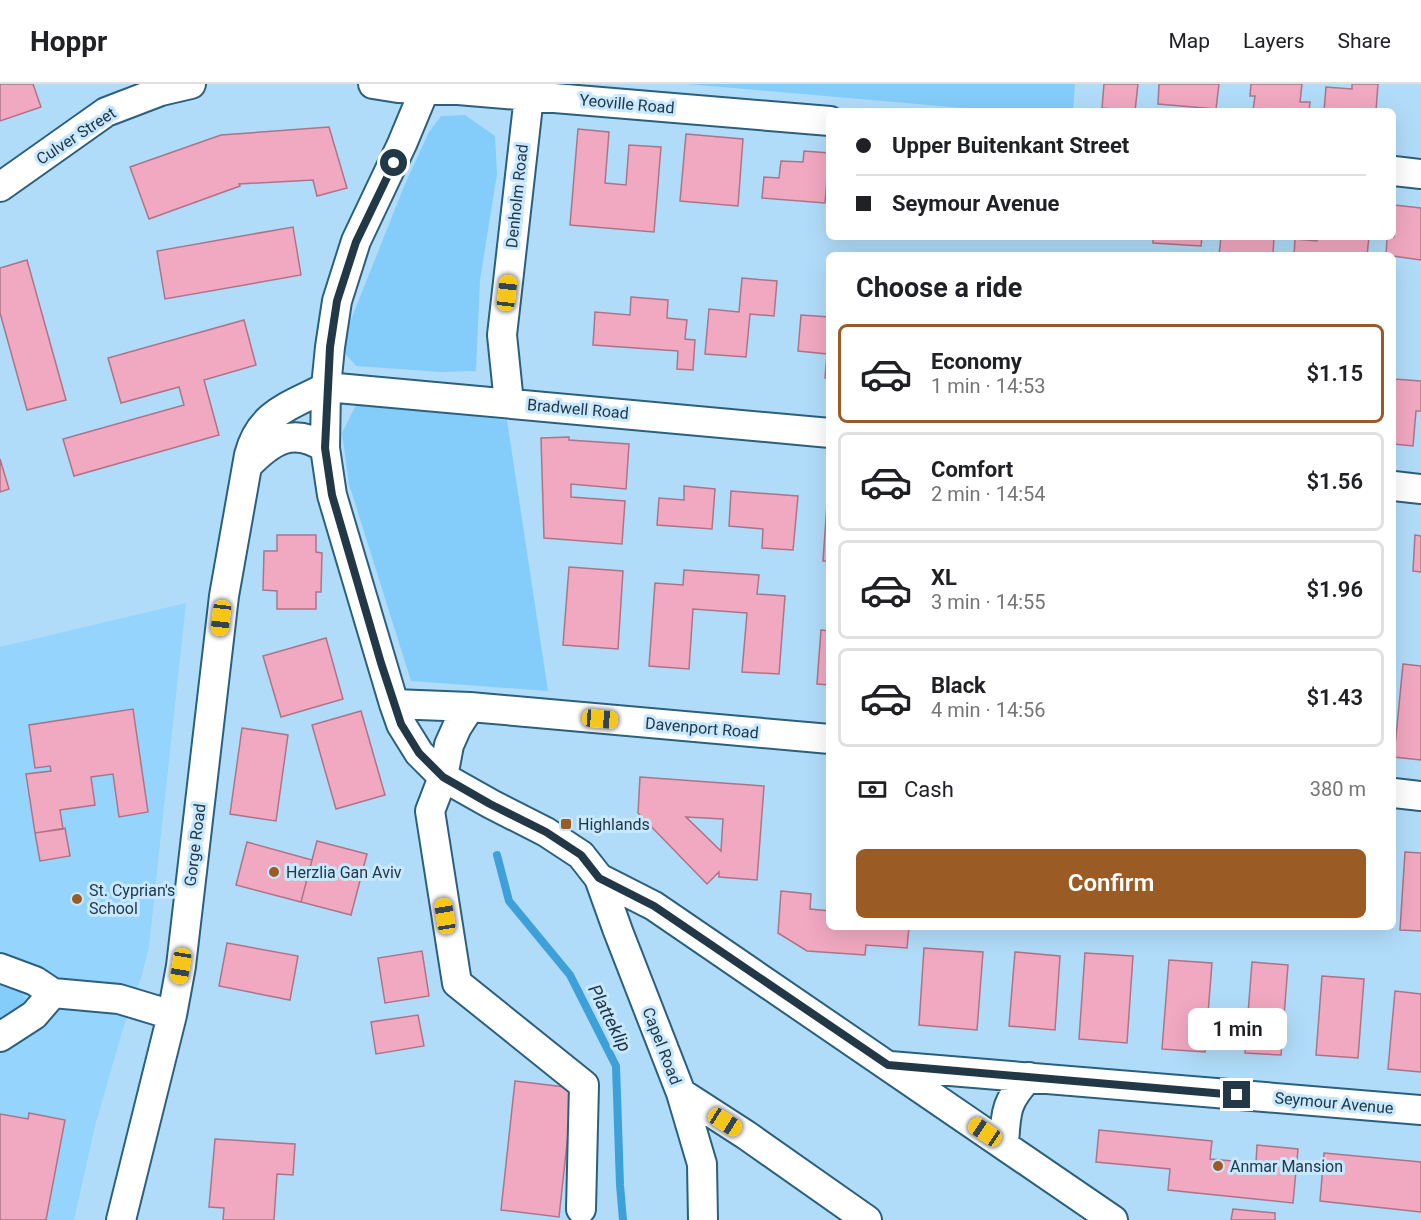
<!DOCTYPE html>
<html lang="en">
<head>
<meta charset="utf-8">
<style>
	:root { --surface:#fff; --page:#f2f2f2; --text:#202124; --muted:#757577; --line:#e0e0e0; --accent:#9b5b25 }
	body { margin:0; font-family:Roboto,sans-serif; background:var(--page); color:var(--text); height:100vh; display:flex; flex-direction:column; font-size:22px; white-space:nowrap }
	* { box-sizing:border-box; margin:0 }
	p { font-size:20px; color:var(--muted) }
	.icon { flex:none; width:33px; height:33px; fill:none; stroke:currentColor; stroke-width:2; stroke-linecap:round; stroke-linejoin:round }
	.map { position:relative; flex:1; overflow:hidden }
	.panel { position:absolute; left:826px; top:168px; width:570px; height:678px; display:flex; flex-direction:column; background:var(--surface); border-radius:9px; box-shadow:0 6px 24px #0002 }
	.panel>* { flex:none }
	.guide { position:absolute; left:826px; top:24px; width:570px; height:132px; border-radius:9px; box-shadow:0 6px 24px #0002; display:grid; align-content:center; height:132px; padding:0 30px; background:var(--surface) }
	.end { position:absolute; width:27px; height:27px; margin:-14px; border:8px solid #223846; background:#fff; box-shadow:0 0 0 3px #fff }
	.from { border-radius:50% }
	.bubble { position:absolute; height:42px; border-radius:9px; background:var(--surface); box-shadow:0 6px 24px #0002; font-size:20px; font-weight:600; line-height:42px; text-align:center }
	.car { position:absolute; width:18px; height:36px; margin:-18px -9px; border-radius:8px; box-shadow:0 0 4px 2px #0007; background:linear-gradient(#f5c518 24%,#345 0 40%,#f5c518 0 76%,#345 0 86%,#f5c518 0) }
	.guide b { display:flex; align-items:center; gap:21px; height:57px; font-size:22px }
	.guide b+b { border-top:2px solid var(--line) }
	.guide i { width:15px; height:15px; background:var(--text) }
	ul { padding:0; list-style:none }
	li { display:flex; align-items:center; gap:18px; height:99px; margin:0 12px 9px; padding:0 18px; border:3px solid var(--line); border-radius:9px }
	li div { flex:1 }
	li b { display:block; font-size:22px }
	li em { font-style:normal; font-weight:600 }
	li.current { border-color:var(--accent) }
	li>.icon { width:54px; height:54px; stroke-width:1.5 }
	h2 { padding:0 30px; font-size:27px; line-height:72px }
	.pay { display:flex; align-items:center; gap:15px; height:66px; padding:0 30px; font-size:22px }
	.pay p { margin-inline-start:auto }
	.button { display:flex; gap:12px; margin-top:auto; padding:12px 30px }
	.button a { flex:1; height:69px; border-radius:9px; background:var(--accent); color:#fff; font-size:24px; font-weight:600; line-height:69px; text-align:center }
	header { display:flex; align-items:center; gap:36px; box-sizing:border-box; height:84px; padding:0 30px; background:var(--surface); border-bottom:2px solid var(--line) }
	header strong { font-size:28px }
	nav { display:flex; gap:33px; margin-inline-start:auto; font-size:21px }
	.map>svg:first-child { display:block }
	.built { fill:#95d4fc }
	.green { fill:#84cdfa }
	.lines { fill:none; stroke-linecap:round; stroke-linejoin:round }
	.stream { stroke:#3da0d8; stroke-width:8 }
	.building { fill:#f1a8c1; stroke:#ad7488; stroke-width:1.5; fill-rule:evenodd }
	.minor-casing { stroke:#2a5f7e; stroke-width:32 }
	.minor { stroke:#fff; stroke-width:28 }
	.route { stroke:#223846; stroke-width:8 }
	.poi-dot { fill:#9b5b25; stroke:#c7e8fe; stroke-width:2 }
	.labels { text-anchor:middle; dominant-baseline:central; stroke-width:6; stroke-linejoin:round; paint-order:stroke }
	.street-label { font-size:16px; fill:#223846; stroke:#c7e8fe }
	.poi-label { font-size:16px; fill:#223846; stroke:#c7e8fe; text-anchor:start }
	.water-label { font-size:18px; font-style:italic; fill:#203543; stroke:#c7e8fe }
</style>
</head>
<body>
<header>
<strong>Hoppr</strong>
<nav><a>Map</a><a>Layers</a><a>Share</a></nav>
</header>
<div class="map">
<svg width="1421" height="1136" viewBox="0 0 1421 1136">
	<rect width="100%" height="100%" fill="#b1dcf9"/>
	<path class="built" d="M 186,519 L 149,862 L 142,891 L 122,948 L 95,1042 L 74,1136 L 0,1136 L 0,563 Z"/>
	<path class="green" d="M 687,0 L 1075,0 L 1073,27 L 998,27 Z
		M 465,31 L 495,52 L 497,90 L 480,196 L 476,287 L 441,288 L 356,282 L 343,267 L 346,248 L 405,100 L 429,48 L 441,32 Z
		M 356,321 L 507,336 L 548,607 L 411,597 L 349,400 L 342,349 Z
		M 0,894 L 18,903 L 25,916 L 17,929 L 0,939 Z"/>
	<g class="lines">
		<path class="stream" d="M 497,771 L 509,817 L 570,891 L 616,982 L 620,1101 L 623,1136"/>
	</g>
	<path class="building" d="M 0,0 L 33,0 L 41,23 L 0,37 Z
		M 1104,0 L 1138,0 L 1135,27 L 1102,24 Z
		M 1159,0 L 1219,0 L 1216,25 L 1158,20 Z
		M 1251,0 L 1302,0 L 1300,18 L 1310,18 L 1309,27 L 1253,27 L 1255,12 L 1250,12 Z
		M 1352,0 L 1378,0 L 1376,27 L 1324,27 L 1326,3 L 1352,5 Z
		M 329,43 L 347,104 L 317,112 L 313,96 L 239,100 L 240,102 L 149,135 L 130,83 L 221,51 Z
		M 578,45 L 609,48 L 605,99 L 626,101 L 629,61 L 661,63 L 654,148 L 570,141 Z
		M 686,50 L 743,55 L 738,122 L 680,117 Z
		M 804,67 L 829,69 L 825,119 L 762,114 L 764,93 L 779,94 L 781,77 L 803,78 Z
		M 1394,121 L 1421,124 L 1421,176 L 1386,171 L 1387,153 L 1394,153 Z
		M 293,143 L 301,191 L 165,215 L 157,167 Z
		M 1153,153 L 1202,153 L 1201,162 L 1153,159 Z
		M 1221,153 L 1274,153 L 1273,171 L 1219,171 Z
		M 1318,153 L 1369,153 L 1367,171 L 1294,171 L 1295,155 L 1317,157 Z
		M 27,176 L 66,316 L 27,326 L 0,229 L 0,184 Z
		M 742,194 L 777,197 L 774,232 L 750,230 L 746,273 L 705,270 L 709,225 L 739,228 Z
		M 631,213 L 668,216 L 667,234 L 687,236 L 685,255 L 695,256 L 693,286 L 677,285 L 678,267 L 593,261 L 595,228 L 630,231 Z
		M 801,231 L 830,233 L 830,295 L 825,294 L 827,270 L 798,267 Z
		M 244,236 L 256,281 L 204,296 L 219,351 L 74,392 L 63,355 L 184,321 L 179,303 L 121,319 L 108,274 Z
		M 1394,295 L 1421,297 L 1421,327 L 1416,327 L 1413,362 L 1394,360 Z
		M 569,353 L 569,356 L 629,360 L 626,405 L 571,400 L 571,413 L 625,417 L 622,460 L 544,454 L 541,354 Z
		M 0,375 L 9,405 L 0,408 Z
		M 684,402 L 715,405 L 712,445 L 657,441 L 659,414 L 684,416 Z
		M 828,406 L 830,406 L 830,477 L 823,477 Z
		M 731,407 L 798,412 L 793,466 L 762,464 L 763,445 L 729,442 Z
		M 277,451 L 316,451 L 316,468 L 322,469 L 321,508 L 316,508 L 316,525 L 277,525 L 277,507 L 263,506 L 264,467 L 277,467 Z
		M 1415,451 L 1421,452 L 1421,488 L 1413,487 Z
		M 569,483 L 623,487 L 618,565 L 563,561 Z
		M 684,486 L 759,491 L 757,510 L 785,512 L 779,590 L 742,588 L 747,529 L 693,525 L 689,585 L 649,582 L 655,499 L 683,501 Z
		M 821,546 L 830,547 L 830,601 L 817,600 Z
		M 326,554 L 343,615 L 281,633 L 263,572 Z
		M 1403,580 L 1421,582 L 1421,676 L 1394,673 Z
		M 133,625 L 148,728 L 119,733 L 113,690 L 91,693 L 95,721 L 60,726 L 63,745 L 35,749 L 26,690 L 51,687 L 50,682 L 35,684 L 29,641 Z
		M 361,627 L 385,711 L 336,725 L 312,641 Z
		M 242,644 L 288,651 L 276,737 L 230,730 Z
		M 640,693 L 764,702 L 757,796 L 719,793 L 719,788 L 707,800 L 638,729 ZM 686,733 L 723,735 L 721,767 Z
		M 65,744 L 70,772 L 40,777 L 35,749 Z
		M 317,757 L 367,770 L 351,831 L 301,818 Z
		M 247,758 L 312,776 L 301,818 L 236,801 Z
		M 1405,768 L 1421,769 L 1421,847 L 1400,846 Z
		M 781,807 L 811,810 L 810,825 L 830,827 L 830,843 L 909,843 L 907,864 L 866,861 L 865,871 L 807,867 L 778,849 Z
		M 227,859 L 298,872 L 290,916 L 219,902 Z
		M 924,864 L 983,868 L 977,946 L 919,941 Z
		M 422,867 L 429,912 L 385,919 L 378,874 Z
		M 1015,868 L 1060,872 L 1055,946 L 1009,942 Z
		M 1085,869 L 1133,872 L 1127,959 L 1079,955 Z
		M 1169,876 L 1212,879 L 1205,968 L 1162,965 Z
		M 1252,878 L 1288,881 L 1281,971 L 1245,969 Z
		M 1322,892 L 1364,895 L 1358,974 L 1316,971 Z
		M 1395,907 L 1421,910 L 1421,988 L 1388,985 Z
		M 418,931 L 424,962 L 376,970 L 371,938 Z
		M 515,997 L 573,1004 L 559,1133 L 501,1126 Z
		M 29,1029 L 65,1036 L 46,1136 L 0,1136 L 0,1030 L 28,1035 Z
		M 1099,1046 L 1212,1057 L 1210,1075 L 1256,1079 L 1257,1061 L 1298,1065 L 1293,1119 L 1168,1106 L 1170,1085 L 1096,1078 Z
		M 215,1055 L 295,1060 L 293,1091 L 277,1090 L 274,1136 L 223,1136 L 224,1124 L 209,1123 Z
		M 1324,1069 L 1421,1078 L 1421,1128 L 1320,1117 Z
		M 1233,1125 L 1275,1129 L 1275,1136 L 1231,1136 Z"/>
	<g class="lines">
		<defs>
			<path id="minor" d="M 373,0 L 398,4 L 458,6 L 830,37
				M 427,0 L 402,60 L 356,157 L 337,217 L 330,263 L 326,303 L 325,364 L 332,411 L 394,620 L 401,640 L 419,669 L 443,693 L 491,720 L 546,748 L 581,771 L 599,794 L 618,847 L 681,1009 L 702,1080 L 703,1136
				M 1394,87 L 1421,90
				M 0,103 L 106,28 L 161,7 L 191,0
				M 326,303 L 830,349
				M 509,319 L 502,251 L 529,12
				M 247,382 C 271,357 293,342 325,364
				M 1394,402 L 1421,405
				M 394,620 L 470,623 L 830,655
				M 470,623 L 457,643 L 449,661 L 443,693 L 430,727 L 457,899 L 584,1001 L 581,1125
				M 1394,709 L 1421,712
				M 599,794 L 654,822 L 1113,1136
				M 0,884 L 35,897 L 53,909 L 119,915 L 172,931
				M 0,953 L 34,931 L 53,909
				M 890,982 L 1421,1026
				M 681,1009 L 746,1051 L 867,1136
				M 1004,1061 C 1006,1028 1005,1018 1029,993
				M 121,1136 L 172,931 L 181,882 L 224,512 L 249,371 C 260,328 291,322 326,303"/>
		</defs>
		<use href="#minor" class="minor-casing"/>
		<use href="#minor" class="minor"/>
	</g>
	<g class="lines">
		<path class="route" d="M 394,79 L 356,158 L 337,217 L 330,263 L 325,364 L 332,411 L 381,579 L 401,640 L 419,669 L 443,693 L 490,720 L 546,748 L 581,771 L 599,794 L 654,822 L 888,981 L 1237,1011"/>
	</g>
	<g class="poi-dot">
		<rect x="560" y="734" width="12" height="12" rx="3"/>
		<circle cx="274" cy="788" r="6"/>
		<circle cx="77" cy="815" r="6"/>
		<circle cx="1218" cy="1082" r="6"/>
	</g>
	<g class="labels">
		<g class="street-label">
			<text transform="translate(627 20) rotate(5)">Yeoville Road</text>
			<text transform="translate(76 52) rotate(-33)">Culver Street</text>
			<text transform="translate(517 112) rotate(-84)">Denholm Road</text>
			<text transform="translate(578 325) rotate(5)">Bradwell Road</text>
			<text transform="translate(702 644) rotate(5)">Davenport Road</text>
			<text transform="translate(195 761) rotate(-83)">Gorge Road</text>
			<text transform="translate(662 962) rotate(69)">Capel Road</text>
			<text transform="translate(1334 1019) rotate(5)">Seymour Avenue</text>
		</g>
		<g class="poi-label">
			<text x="578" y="740">Highlands</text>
			<text x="286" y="788">Herzlia Gan Aviv</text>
			<text x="89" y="806">St. Cyprian's<tspan x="89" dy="18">School</tspan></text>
			<text x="1230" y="1082">Anmar Mansion</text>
		</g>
		<g class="water-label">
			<text transform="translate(610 934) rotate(63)">Platteklip</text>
		</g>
	</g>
</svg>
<i class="end from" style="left:394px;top:79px"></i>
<i class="end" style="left:1237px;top:1011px"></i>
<div class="bubble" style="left:1188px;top:924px;width:99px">1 min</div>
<i class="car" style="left:507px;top:209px;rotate:7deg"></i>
<i class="car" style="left:221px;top:534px;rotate:187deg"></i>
<i class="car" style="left:600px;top:635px;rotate:95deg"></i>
<i class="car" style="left:445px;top:832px;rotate:351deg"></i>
<i class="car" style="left:181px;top:882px;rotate:189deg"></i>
<i class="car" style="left:725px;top:1038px;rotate:122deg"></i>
<i class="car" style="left:985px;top:1048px;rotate:304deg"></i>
<div class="guide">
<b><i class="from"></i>Upper Buitenkant Street</b>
<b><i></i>Seymour Avenue</b>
</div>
<section class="panel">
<h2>Choose a ride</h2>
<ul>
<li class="current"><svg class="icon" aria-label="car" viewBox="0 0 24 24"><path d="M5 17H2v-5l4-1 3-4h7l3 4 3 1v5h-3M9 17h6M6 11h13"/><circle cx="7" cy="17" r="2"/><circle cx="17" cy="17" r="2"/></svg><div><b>Economy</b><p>1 min · 14:53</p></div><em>$1.15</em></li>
<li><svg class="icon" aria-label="car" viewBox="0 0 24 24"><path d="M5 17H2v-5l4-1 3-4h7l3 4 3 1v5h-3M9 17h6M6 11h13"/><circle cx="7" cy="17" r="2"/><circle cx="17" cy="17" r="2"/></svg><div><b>Comfort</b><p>2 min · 14:54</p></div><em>$1.56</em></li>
<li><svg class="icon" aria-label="car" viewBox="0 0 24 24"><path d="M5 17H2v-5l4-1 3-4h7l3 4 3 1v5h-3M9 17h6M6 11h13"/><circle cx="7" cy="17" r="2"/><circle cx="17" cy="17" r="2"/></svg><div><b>XL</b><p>3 min · 14:55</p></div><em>$1.96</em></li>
<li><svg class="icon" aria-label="car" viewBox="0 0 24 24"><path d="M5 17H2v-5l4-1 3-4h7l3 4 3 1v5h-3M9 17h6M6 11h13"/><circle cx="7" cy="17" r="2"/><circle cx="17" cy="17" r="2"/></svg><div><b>Black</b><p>4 min · 14:56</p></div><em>$1.43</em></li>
</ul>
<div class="pay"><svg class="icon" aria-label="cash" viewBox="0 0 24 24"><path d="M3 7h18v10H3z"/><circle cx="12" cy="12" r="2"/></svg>Cash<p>380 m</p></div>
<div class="button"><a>Confirm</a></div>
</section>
</div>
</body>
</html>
